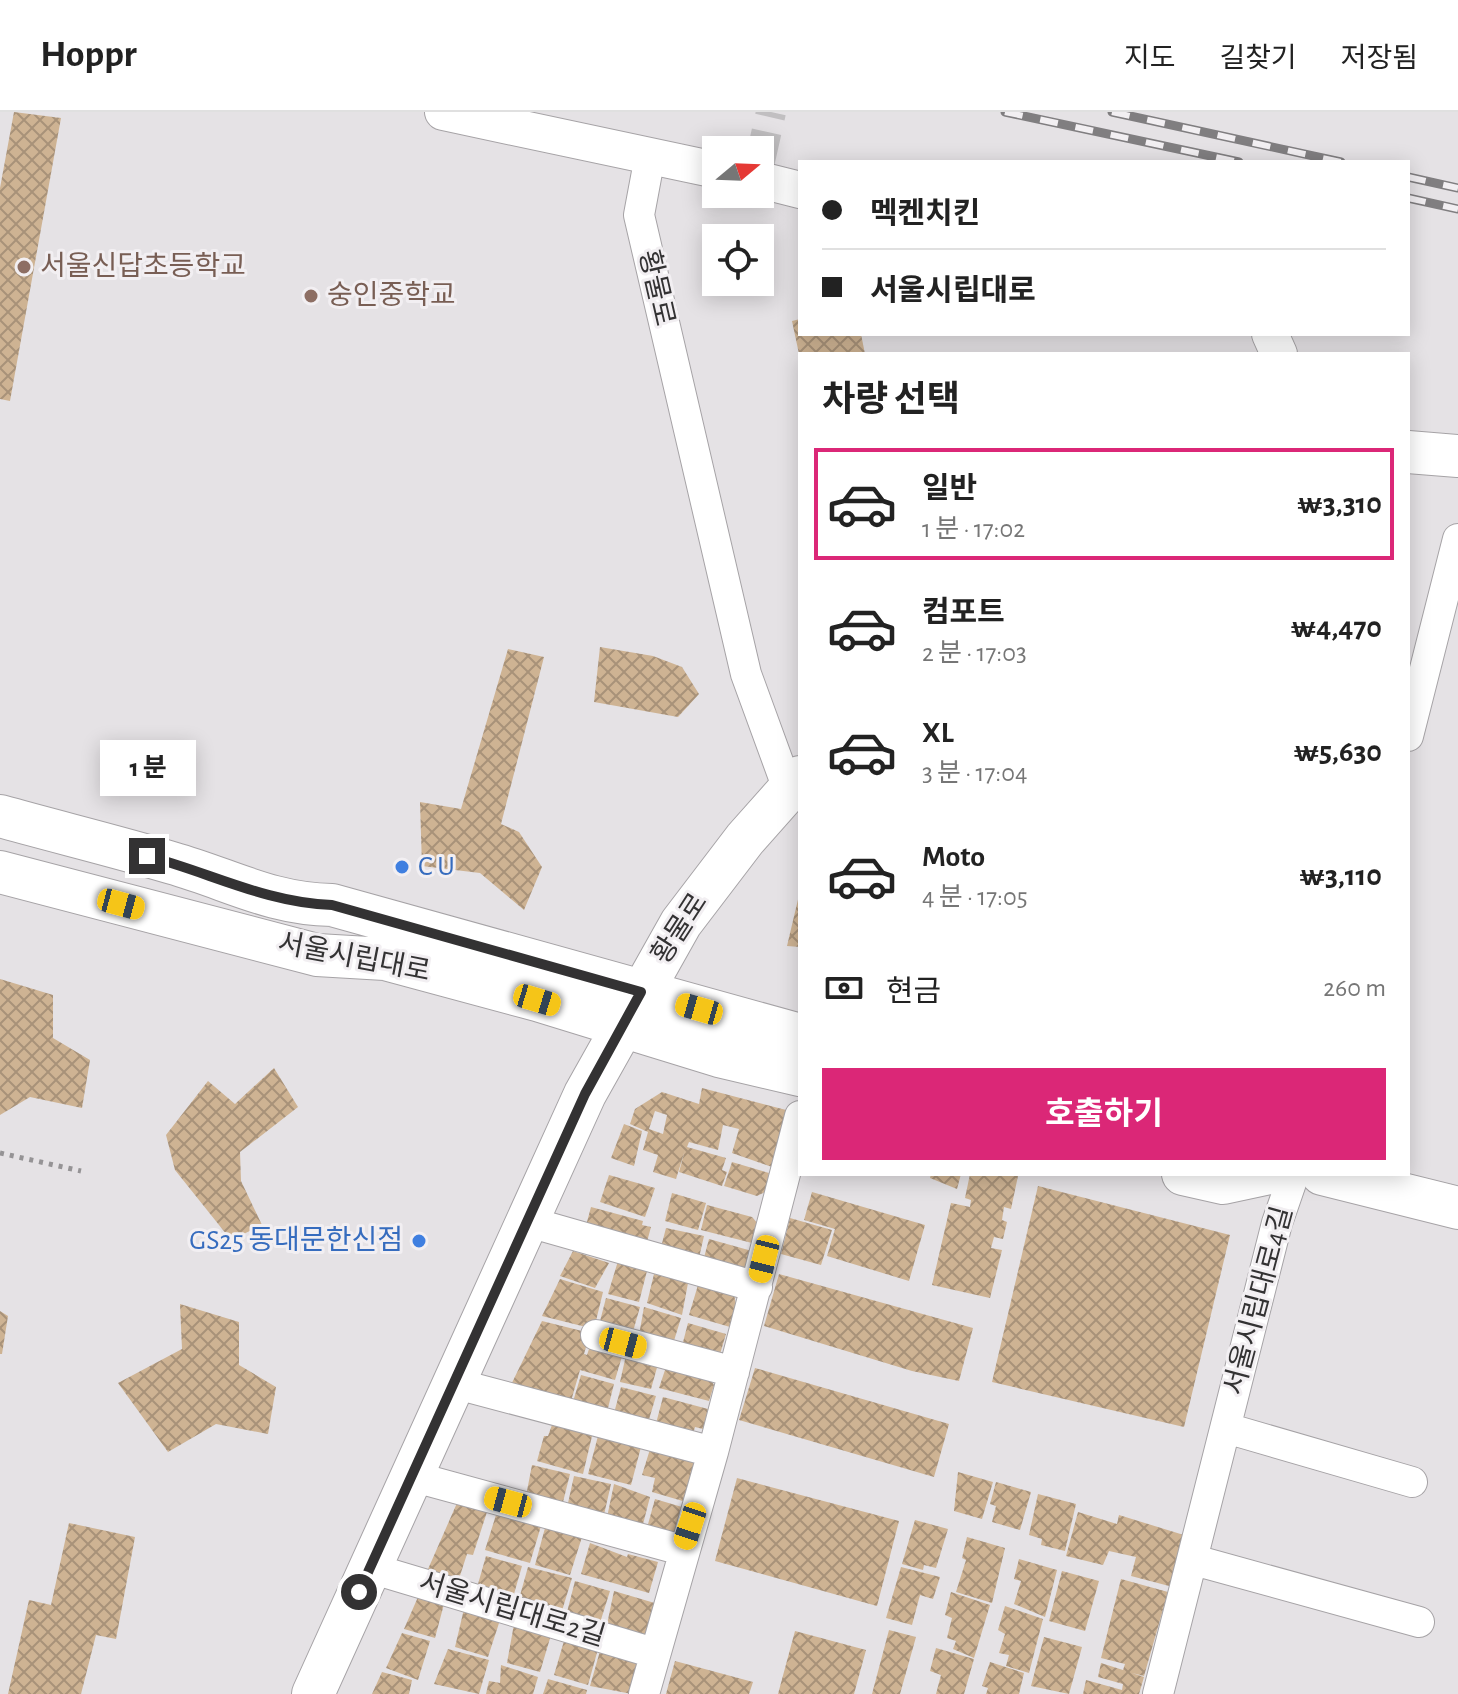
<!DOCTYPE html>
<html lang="ko">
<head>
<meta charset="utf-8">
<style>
	:root { --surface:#fff; --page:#f2f2f2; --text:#222; --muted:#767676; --line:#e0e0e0; --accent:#db2777 }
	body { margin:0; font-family:"Alegreya Sans","Noto Sans KR",sans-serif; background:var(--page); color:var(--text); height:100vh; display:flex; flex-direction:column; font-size:30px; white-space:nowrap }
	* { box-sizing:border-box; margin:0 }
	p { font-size:26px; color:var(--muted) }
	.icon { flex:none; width:44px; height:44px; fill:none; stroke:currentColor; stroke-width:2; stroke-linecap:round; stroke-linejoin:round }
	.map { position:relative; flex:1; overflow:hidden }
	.drawer { position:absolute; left:798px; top:240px; width:612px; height:824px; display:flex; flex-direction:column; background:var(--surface); border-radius:0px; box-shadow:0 4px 20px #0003 }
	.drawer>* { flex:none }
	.banner { position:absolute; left:798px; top:48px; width:612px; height:176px; border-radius:0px; box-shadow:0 4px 20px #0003; display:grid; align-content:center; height:176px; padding:0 24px; background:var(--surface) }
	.needle { width:52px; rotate:71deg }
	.fabs { position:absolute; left:702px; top:24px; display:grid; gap:16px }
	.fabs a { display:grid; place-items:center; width:72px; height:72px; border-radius:0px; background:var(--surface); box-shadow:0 4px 20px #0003; font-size:40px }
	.end { position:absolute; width:36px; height:36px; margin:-18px; border:10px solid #333233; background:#fff; box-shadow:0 0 0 4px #fff }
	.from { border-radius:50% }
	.bubble { position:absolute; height:56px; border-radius:0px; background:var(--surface); box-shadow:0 4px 20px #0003; font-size:26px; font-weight:700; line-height:56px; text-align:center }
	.car { position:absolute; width:24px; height:48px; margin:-24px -12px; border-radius:10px; box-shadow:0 0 6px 2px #0007; background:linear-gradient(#f5c518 24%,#345 0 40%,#f5c518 0 76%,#345 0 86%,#f5c518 0) }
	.banner b { display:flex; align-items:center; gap:28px; height:76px; font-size:30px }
	.banner b+b { border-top:2px solid var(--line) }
	.banner i { width:20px; height:20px; background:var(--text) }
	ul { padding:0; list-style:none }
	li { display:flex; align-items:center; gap:24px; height:112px; margin:0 16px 12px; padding:0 8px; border:4px solid transparent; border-radius:0px }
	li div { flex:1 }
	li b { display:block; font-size:30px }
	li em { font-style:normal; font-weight:700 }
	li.active { border-color:var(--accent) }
	li>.icon { width:72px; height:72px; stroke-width:1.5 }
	h2 { padding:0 24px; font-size:36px; line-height:96px }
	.pay { display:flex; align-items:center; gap:20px; height:88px; padding:0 24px; font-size:30px }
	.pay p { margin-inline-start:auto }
	.primary-button { display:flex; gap:16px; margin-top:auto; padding:16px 24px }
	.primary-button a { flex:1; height:92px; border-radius:0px; background:var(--accent); color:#fff; font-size:32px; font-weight:700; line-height:92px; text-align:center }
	header { display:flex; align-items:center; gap:48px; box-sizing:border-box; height:112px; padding:0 40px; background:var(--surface); border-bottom:2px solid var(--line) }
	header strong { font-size:38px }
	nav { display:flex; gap:44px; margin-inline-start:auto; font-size:28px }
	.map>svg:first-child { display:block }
	.building { fill:url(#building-cross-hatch); fill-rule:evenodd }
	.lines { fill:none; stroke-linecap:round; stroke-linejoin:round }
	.minor-tunnel { stroke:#c1bfc1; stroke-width:30; stroke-dasharray:30 15; stroke-linecap:butt }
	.minor-casing { stroke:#a6a3a6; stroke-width:32 }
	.tertiary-casing { stroke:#a6a3a6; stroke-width:38 }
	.secondary-casing { stroke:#a6a3a6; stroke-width:44 }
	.path { stroke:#959395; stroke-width:5; stroke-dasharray:4 6; stroke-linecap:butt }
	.minor { stroke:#fff; stroke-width:30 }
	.tertiary { stroke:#fff; stroke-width:36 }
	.secondary { stroke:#fff; stroke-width:42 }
	.rail-casing { stroke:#807e80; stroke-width:9 }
	.rail { stroke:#f2eff2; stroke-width:6; stroke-dasharray:18; stroke-linecap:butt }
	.route { stroke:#333233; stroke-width:10 }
	.education-dot { fill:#8d6e63; stroke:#f2eff2; stroke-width:3 }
	.shop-dot { fill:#3f7fe0; stroke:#f2eff2; stroke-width:3 }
	.labels { text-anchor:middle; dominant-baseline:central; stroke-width:6; stroke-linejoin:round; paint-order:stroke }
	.education-label { font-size:28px; fill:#785e54; stroke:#f2eff2; text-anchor:start }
	.street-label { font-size:28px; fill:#333233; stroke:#f2eff2 }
	.shop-label { font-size:28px; fill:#366cbe; stroke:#f2eff2; text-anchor:start }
</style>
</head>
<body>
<header>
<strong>Hoppr</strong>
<nav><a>지도</a><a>길찾기</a><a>저장됨</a></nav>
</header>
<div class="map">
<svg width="1458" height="1582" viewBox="0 0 1458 1582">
	<defs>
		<pattern id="building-cross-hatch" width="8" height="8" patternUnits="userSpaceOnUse" patternTransform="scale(2)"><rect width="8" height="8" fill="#ceb393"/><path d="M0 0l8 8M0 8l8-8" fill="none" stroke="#a89279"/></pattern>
	</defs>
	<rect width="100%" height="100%" fill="#e5e2e5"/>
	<path class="building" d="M 14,0 L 61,6 L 10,289 L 0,287 L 0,76 Z
		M 800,207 L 800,222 L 861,222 L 865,242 L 799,242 L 792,209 Z
		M 600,535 L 653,544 L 682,555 L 699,582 L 678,605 L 594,590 Z
		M 508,537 L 544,545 L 501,712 L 519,720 L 542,755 L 524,798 L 480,761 L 422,754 L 420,690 L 461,697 Z
		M 800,779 L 800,835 L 787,834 Z
		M 0,867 L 53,883 L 53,926 L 90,948 L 82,996 L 30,985 L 0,1003 Z
		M 274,956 L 298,995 L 240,1040 L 241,1069 L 262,1113 L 231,1128 L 175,1058 L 166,1023 L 208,969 L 235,992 Z
		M 702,976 L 790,999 L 775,1056 L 732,1041 L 739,1017 L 723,1013 L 718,1038 L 689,1030 L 687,1035 L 726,1046 L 722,1058 L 727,1060 L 722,1074 L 679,1060 L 685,1038 L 676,1067 L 653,1060 L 658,1043 L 643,1038 L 648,1020 L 630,1012 L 635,997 L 662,980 L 699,992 ZM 655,999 L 667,1003 L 663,1022 L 649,1017 Z
		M 624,1012 L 642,1019 L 634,1054 L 611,1046 Z
		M 732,1050 L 769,1061 L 765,1080 L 757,1084 L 724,1074 Z
		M 931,1062 L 961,1062 L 957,1077 L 930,1066 Z
		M 970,1062 L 1018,1064 L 1011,1097 L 1004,1095 L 1002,1108 L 1007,1110 L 1003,1127 L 994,1125 L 991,1136 L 1002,1138 L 990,1186 L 932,1173 L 951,1091 L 970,1095 L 971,1088 L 965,1086 Z
		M 609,1063 L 655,1076 L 645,1105 L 600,1090 Z
		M 1038,1074 L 1230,1123 L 1184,1315 L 992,1270 Z
		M 812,1080 L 925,1113 L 909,1169 L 827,1144 L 835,1117 L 804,1108 Z
		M 672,1081 L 706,1091 L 698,1118 L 665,1109 Z
		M 707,1093 L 752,1105 L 758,1112 L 752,1131 L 701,1118 Z
		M 591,1095 L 643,1109 L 642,1113 L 651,1115 L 645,1137 L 584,1121 Z
		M 790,1106 L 832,1118 L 821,1153 L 781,1142 Z
		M 666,1116 L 704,1124 L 698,1150 L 660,1139 Z
		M 709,1127 L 752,1139 L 748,1156 L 742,1155 L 740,1162 L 702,1153 Z
		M 573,1139 L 609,1151 L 595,1176 L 560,1164 Z
		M 618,1149 L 647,1159 L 639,1190 L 608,1182 Z
		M 654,1162 L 688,1171 L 682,1203 L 647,1191 Z
		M 779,1162 L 973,1216 L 959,1269 L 912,1259 L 764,1214 Z
		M 560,1167 L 603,1180 L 594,1217 L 542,1204 Z
		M 698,1173 L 734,1182 L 736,1193 L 730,1215 L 689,1203 Z
		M 606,1186 L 640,1195 L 632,1223 L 599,1213 Z
		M 180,1192 L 239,1210 L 239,1253 L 276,1275 L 268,1322 L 216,1312 L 168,1340 L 118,1271 L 182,1237 Z
		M 644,1195 L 681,1206 L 673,1232 L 639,1223 Z
		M 0,1199 L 8,1204 L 2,1242 L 0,1242 Z
		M 542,1209 L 590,1221 L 584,1242 L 587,1243 L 590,1234 L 623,1241 L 615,1268 L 580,1258 L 569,1296 L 508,1279 Z
		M 688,1211 L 726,1222 L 720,1242 L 682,1234 Z
		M 626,1243 L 658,1252 L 651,1277 L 620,1270 Z
		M 667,1252 L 708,1264 L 714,1273 L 709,1289 L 659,1276 Z
		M 755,1256 L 949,1312 L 934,1365 L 739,1308 Z
		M 581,1263 L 614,1272 L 606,1304 L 572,1293 Z
		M 621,1275 L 656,1284 L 647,1314 L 613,1305 Z
		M 663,1285 L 708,1297 L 703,1317 L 695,1315 L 693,1322 L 654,1319 Z
		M 553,1310 L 593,1320 L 583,1362 L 537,1349 L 544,1324 L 548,1324 Z
		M 598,1324 L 641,1335 L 631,1373 L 588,1362 Z
		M 651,1334 L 698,1347 L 686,1390 L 652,1380 L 655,1366 L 642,1363 Z
		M 532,1353 L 570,1362 L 561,1398 L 525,1389 Z
		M 958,1360 L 993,1370 L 982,1407 L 954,1399 Z
		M 574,1364 L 611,1372 L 603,1407 L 566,1400 Z
		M 737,1366 L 899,1409 L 877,1494 L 715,1449 Z
		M 996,1370 L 1031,1380 L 1020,1418 L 992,1410 L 996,1394 L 990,1392 Z
		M 614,1372 L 650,1385 L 641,1420 L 606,1410 Z
		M 1038,1382 L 1076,1392 L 1065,1439 L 1041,1433 L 1042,1427 L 1029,1423 Z
		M 655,1387 L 682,1395 L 674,1423 L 645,1423 Z
		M 457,1391 L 487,1400 L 473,1443 L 467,1442 L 457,1473 L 425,1464 Z
		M 1078,1400 L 1117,1412 L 1119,1403 L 1187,1424 L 1173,1475 L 1131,1464 L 1136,1445 L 1109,1439 L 1103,1453 L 1066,1444 Z
		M 496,1403 L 541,1414 L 530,1451 L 485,1438 Z
		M 915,1408 L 948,1417 L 936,1456 L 924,1453 L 923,1458 L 902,1452 Z
		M 69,1411 L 135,1425 L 116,1527 L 96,1523 L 81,1582 L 8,1582 L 29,1488 L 51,1493 Z
		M 545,1416 L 582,1425 L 570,1463 L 535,1453 Z
		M 967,1425 L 1005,1436 L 992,1491 L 956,1480 L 966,1448 L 962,1446 Z
		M 590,1431 L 627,1445 L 628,1442 L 658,1450 L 649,1481 L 581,1462 Z
		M 486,1444 L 522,1454 L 512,1489 L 476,1479 Z
		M 1019,1447 L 1057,1458 L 1045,1505 L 1014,1492 L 1021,1469 L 1014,1467 Z
		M 528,1455 L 572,1466 L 561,1502 L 519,1487 Z
		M 901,1455 L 940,1465 L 933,1487 L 920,1483 L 912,1513 L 886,1506 Z
		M 1062,1459 L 1099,1469 L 1085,1519 L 1049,1509 Z
		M 1121,1467 L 1168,1480 L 1144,1564 L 1132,1561 L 1144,1565 L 1139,1582 L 1083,1582 L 1086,1568 L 1122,1578 L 1123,1572 L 1098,1565 L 1101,1551 L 1123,1558 L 1125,1552 L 1101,1546 Z
		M 575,1469 L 610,1479 L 599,1514 L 566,1504 Z
		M 614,1479 L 658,1492 L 648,1526 L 606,1517 Z
		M 951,1480 L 990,1493 L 974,1546 L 953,1537 L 956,1529 L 947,1526 L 952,1506 L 945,1503 Z
		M 418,1485 L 444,1492 L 435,1526 L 404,1517 Z
		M 1005,1494 L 1043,1507 L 1029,1561 L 1006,1554 L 1009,1543 L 999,1541 L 1005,1522 L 998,1518 Z
		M 464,1497 L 500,1508 L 488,1545 L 455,1535 Z
		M 514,1512 L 551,1523 L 540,1560 L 507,1551 Z
		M 889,1518 L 916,1525 L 900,1582 L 872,1582 Z
		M 795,1519 L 866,1538 L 854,1582 L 778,1582 Z
		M 402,1521 L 430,1529 L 418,1568 L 386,1556 Z
		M 1044,1525 L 1082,1535 L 1069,1582 L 1031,1574 Z
		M 564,1529 L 598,1537 L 588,1573 L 554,1563 Z
		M 936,1536 L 974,1547 L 964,1582 L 936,1582 L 941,1563 L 930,1559 Z
		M 448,1537 L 489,1548 L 479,1582 L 434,1572 Z
		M 600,1539 L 643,1548 L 632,1582 L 590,1574 Z
		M 675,1549 L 753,1570 L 749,1582 L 666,1582 Z
		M 990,1550 L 1024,1561 L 1019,1582 L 986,1582 L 988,1576 L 982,1574 Z
		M 501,1553 L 538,1565 L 533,1582 L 486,1582 L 489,1569 L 500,1571 Z
		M 382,1560 L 412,1568 L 409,1582 L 372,1582 Z
		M 548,1567 L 587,1578 L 586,1582 L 543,1582 Z"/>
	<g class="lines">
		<path class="minor-tunnel" d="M 760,49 L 771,0"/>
		<defs>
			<path id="minor" d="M 650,44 L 639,103 L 746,562 L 788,677
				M 1408,624 L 1458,427
				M 529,1110 L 757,1175
				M 596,1223 L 734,1260
				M 453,1271 L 713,1340
				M 1226,1316 L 1412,1370
				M 411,1364 L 682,1438
				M 1194,1448 L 1419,1510
				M 370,1456 L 654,1541
				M 644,1582 L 713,1340 L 800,1004
				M 1158,1582 L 1277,1111 L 1294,1062"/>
			<path id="tertiary" d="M 443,0 L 716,58
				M 760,68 L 800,78
				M 1270,222 L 1279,242"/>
			<path id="secondary" d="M 1408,340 L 1458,344
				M 0,704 C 57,720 115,734 172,751 C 229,767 270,792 332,793 L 800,923
				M 0,760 L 317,843 L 385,847 L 537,888 L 719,944 L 800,963
				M 1183,1062 L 1223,1071 L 1265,1062
				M 1322,1062 L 1458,1096
				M 313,1582 L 585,982 L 681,811 L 745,727 L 800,665"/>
		</defs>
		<use href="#minor" class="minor-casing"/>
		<use href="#tertiary" class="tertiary-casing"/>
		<use href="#secondary" class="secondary-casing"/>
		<path class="path" d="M 0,1041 L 81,1059"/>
		<use href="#minor" class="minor"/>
		<use href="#tertiary" class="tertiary"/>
		<use href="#secondary" class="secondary"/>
		<defs>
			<path id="rail" d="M 1005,0 L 1239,50
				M 1112,0 L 1341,50
				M 1408,65 L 1458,76
				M 1408,86 L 1458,97"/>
		</defs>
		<use href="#rail" class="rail-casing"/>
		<use href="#rail" class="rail"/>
	</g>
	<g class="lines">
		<path class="route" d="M 147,744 C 209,760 266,791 332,793 L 641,880 L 585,982 L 359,1480"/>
	</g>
	<g class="education-dot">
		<circle cx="24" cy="155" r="8"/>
		<circle cx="311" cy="184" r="8"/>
	</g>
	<g class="shop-dot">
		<circle cx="402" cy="755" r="8"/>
		<circle cx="419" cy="1129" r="8"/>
	</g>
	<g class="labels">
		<g class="education-label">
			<text x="40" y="155">서울신답초등학교</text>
			<text x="327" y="184">숭인중학교</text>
		</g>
		<g class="street-label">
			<text transform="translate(656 176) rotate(77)">황물로</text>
			<text transform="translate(680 817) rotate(-57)">황물로</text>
			<text transform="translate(354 846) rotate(11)">서울시립대로</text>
			<text transform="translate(1259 1189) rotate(-75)">서울시립대로4길</text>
			<text transform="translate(512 1498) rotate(17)">서울시립대로2길</text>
		</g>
		<g class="shop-label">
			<text x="418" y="755">C U</text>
			<text x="403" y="1129" text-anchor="end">GS25 동대문한신점</text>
		</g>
	</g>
</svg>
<div class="fabs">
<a><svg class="needle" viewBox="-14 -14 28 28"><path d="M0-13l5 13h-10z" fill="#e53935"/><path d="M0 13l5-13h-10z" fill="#767676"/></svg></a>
<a><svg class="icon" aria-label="locate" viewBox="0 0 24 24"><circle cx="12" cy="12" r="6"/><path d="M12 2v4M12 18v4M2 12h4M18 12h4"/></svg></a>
</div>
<i class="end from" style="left:359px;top:1480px"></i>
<i class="end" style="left:147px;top:744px"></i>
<div class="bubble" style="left:100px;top:628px;width:96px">1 분</div>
<i class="car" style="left:121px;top:792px;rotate:105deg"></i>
<i class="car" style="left:537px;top:888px;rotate:107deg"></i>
<i class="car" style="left:699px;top:897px;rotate:286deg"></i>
<i class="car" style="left:764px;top:1147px;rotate:194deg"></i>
<i class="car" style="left:623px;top:1231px;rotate:105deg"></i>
<i class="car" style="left:508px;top:1390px;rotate:285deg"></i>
<i class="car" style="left:690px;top:1414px;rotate:198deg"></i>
<div class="banner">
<b><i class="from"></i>멕켄치킨</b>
<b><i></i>서울시립대로</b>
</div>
<section class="drawer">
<h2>차량 선택</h2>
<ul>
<li class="active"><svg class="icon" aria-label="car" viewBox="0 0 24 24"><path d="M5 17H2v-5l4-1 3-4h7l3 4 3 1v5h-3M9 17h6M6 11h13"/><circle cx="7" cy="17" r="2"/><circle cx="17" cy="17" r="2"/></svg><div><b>일반</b><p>1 분 · 17:02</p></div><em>₩3,310</em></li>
<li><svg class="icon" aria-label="car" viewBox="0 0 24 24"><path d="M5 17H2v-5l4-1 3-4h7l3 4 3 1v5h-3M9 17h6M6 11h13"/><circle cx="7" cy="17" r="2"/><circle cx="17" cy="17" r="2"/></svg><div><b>컴포트</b><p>2 분 · 17:03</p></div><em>₩4,470</em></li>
<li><svg class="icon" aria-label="car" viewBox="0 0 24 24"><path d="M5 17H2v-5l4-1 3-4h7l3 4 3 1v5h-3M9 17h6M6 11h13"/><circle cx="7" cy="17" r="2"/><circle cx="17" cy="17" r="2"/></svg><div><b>XL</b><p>3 분 · 17:04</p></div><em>₩5,630</em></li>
<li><svg class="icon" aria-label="car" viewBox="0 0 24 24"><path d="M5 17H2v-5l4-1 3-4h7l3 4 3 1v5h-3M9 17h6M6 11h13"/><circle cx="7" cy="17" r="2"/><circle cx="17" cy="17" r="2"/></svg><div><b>Moto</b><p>4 분 · 17:05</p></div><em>₩3,110</em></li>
</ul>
<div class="pay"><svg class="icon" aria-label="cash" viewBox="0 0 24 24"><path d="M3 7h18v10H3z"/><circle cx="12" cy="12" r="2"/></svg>현금<p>260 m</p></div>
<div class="primary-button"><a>호출하기</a></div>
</section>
</div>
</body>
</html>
